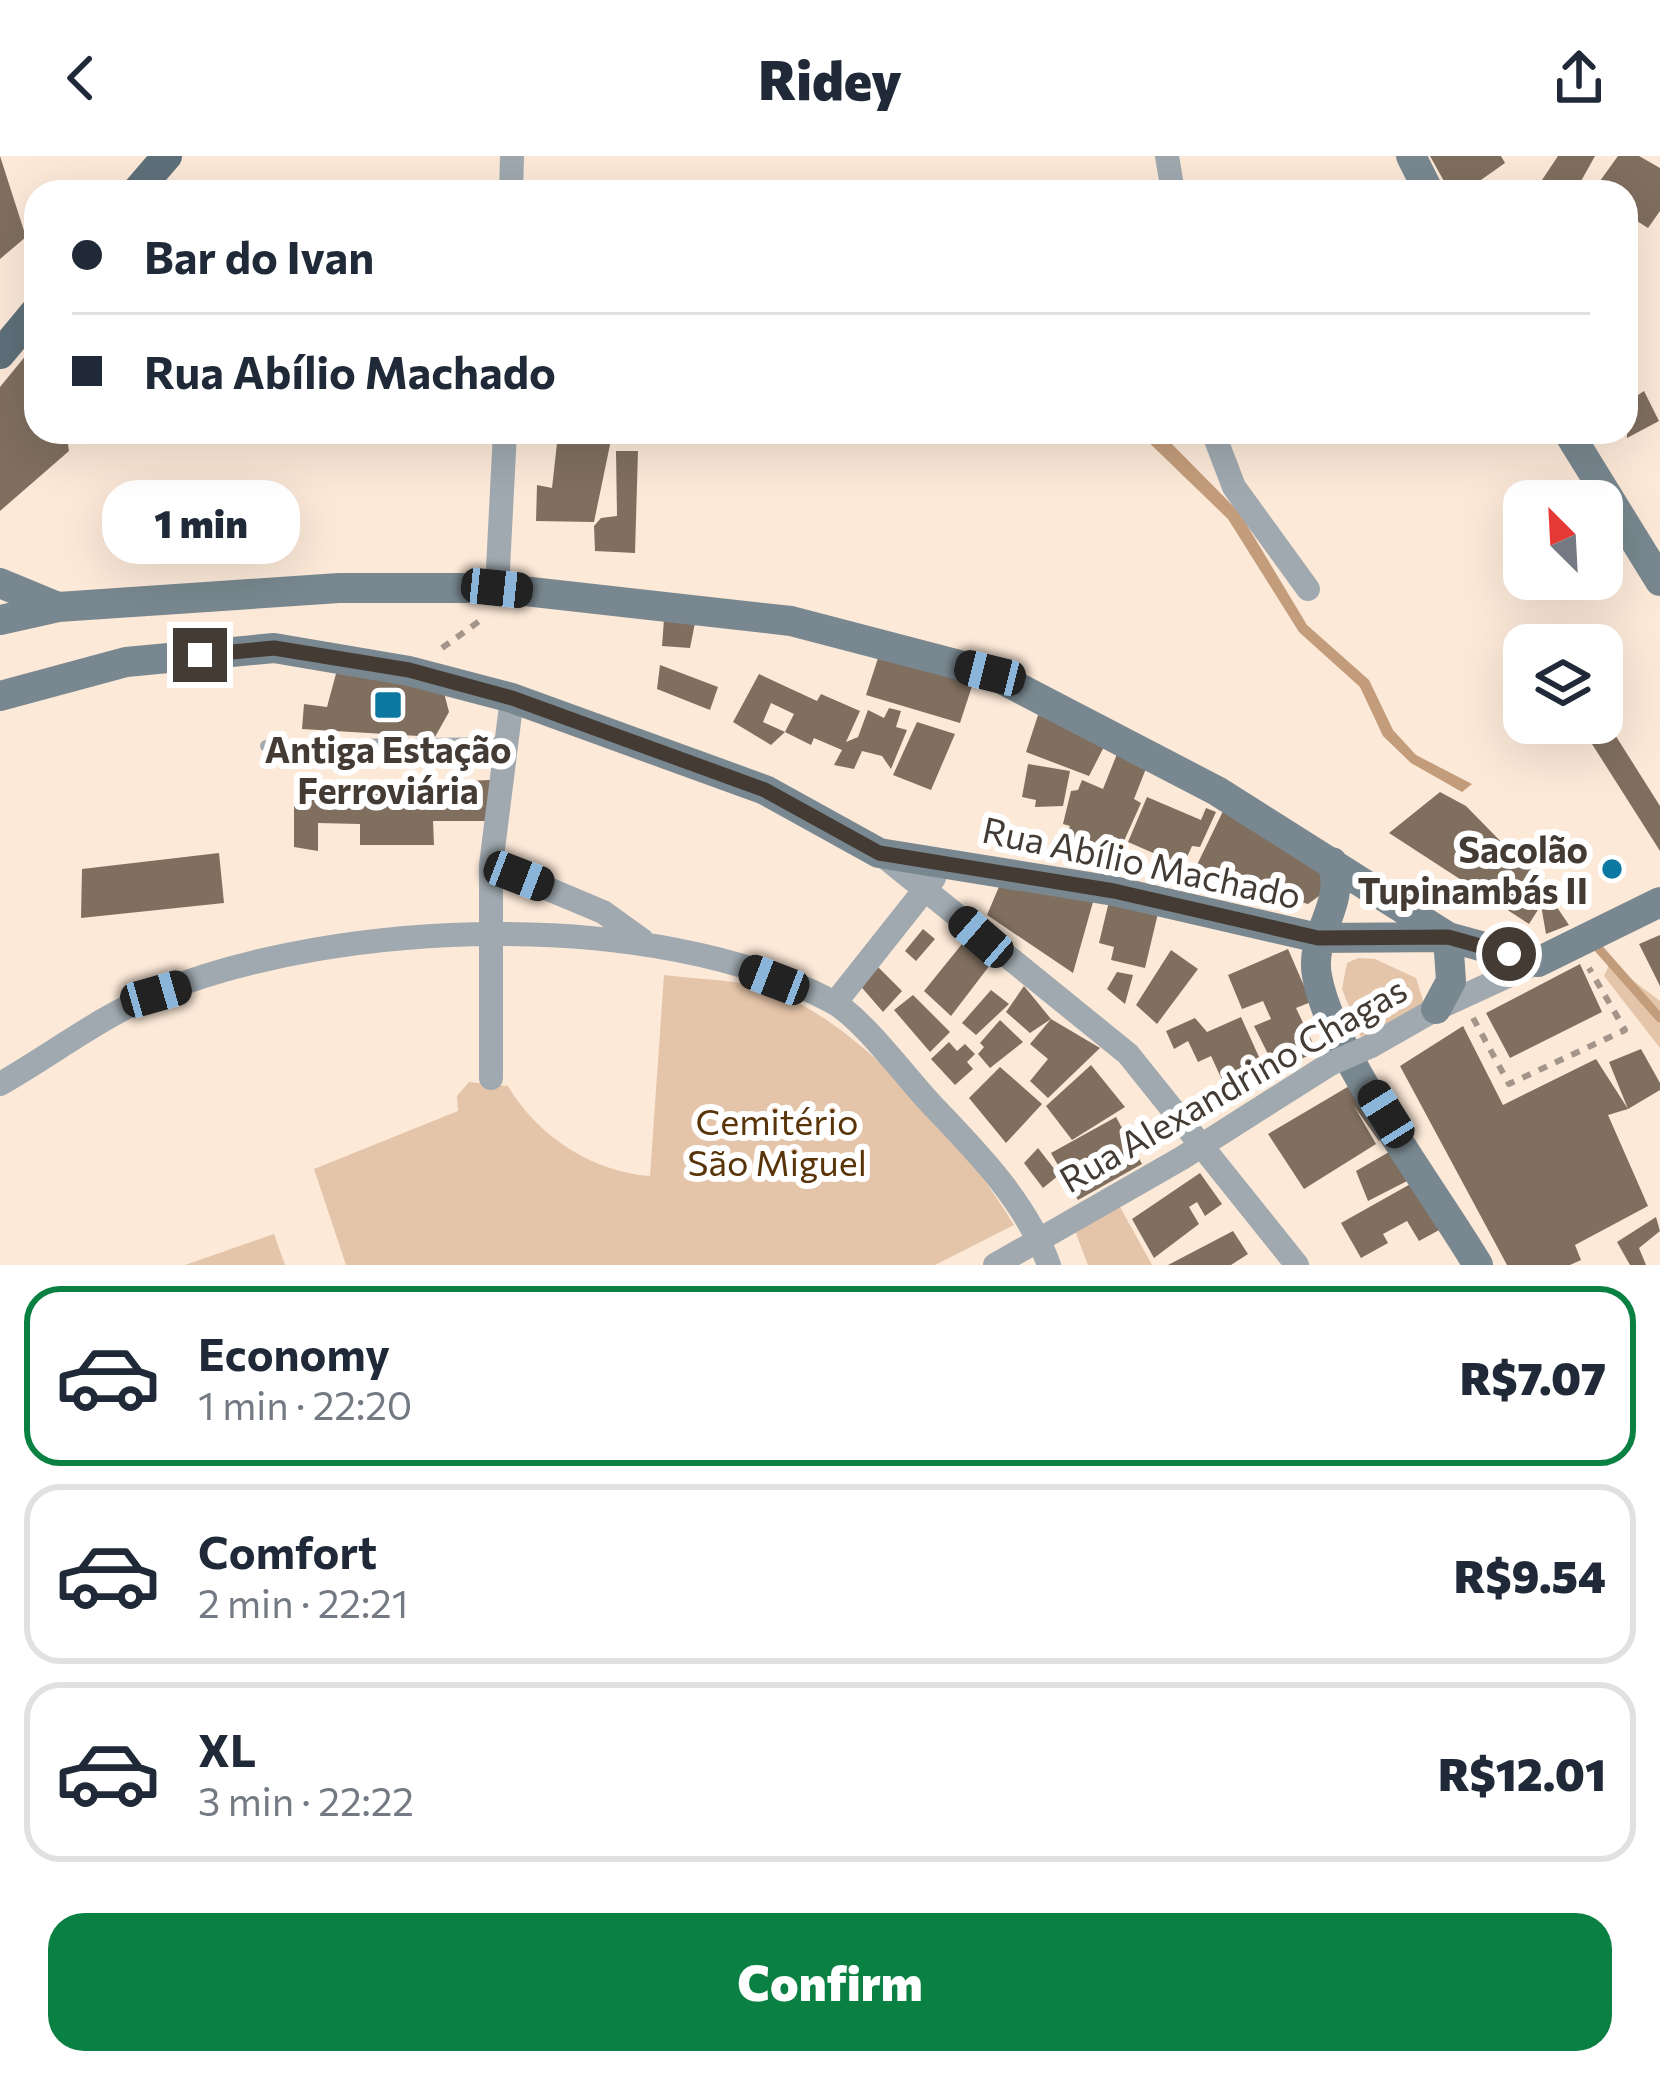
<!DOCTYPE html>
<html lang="en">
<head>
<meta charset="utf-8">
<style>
	:root { --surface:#fff; --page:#f6f6f7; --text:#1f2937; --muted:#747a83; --line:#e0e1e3; --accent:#0b8043 }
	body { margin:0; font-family:Commissioner,sans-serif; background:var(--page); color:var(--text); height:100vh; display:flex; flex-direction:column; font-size:45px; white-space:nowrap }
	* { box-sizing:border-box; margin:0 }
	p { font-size:39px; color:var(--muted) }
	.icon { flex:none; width:66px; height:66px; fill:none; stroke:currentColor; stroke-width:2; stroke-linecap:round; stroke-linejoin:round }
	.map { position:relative; height:1109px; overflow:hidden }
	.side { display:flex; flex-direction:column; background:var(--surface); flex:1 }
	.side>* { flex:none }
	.top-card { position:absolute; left:24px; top:24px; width:1614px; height:264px; border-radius:36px; box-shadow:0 12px 48px #0002; display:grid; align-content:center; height:264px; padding:0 48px; background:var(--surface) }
	.needle { width:78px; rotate:336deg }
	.controls { position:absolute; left:1503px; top:324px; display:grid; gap:24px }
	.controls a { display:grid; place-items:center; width:120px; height:120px; border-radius:24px; background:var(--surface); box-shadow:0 12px 48px #0002; font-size:60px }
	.end { position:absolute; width:54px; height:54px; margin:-27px; border:15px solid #433b34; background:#fff; box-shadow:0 0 0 6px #fff }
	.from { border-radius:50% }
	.bubble { position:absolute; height:84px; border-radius:36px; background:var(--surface); box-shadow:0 12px 48px #0002; font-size:39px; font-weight:800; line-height:84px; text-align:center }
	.car { position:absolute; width:36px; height:72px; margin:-36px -18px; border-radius:15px; box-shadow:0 0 9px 3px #0007; background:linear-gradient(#222 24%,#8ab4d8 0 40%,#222 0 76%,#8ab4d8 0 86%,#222 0) }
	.top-card b { display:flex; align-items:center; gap:42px; height:114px; font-size:45px }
	.top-card b+b { border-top:3px solid var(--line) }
	.top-card i { width:30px; height:30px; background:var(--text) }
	ul { padding:21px 0 0; list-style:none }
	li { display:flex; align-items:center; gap:36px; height:180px; margin:0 24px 18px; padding:0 24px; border:6px solid var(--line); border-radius:36px }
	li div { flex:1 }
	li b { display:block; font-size:45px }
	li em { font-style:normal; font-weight:800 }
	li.on { border-color:var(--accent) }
	li>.icon { width:108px; height:108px; stroke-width:1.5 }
	.action { display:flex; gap:24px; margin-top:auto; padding:24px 48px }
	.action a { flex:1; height:138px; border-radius:36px; background:var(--accent); color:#fff; font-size:48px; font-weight:800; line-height:138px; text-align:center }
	header { display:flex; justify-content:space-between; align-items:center; height:156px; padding:0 48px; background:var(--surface); font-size:54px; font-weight:800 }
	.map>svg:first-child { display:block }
	.green { fill:#e5c5a9 }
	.water { fill:#c39d7b }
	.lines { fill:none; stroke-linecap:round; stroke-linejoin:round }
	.stream { stroke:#c39d7b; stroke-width:9 }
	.building { fill:#806f5f; fill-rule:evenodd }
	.path { stroke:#a39589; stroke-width:6; stroke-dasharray:9 9; stroke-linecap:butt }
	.lane { stroke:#9fa9af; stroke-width:12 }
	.street { stroke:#9fa9af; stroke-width:24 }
	.secondary { stroke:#798890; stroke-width:30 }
	.primary { stroke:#5e707a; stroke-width:30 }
	.street-bridge { stroke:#9fa9af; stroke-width:24 }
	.route { stroke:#433b34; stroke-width:15 }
	.poi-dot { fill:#0d78a2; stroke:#fff; stroke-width:4.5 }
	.labels { text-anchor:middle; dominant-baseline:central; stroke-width:12; stroke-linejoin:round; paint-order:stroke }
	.poi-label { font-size:36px; font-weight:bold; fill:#433b34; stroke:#fff }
	.street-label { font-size:36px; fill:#433b34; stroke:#fff }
	.park-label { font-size:36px; fill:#593409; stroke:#fff }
</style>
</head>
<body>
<header><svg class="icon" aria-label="back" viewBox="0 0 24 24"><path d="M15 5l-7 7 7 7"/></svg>Ridey<svg class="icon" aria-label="share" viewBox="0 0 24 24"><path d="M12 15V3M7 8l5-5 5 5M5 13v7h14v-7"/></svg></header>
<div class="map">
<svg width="1660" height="1109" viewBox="0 0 1660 1109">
	<rect width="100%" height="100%" fill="#fce9d8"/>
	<path class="green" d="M 1358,802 L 1375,803 L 1416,822 L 1425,851 L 1361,881 L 1342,833 L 1347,807 Z
		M 1610,807 L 1660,845 L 1660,892 L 1604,820 Z
		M 664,819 C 693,823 726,823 755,830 C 849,852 967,989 1014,1069 L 935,1109 L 346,1109 L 314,1013 L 458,955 L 457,940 L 469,926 L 508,930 C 537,980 593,1016 650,1020 Z
		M 1119,1049 L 1152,1109 L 1088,1109 L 1075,1075 Z
		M 274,1078 L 285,1109 L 185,1109 Z"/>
	<path class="water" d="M 1138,276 L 1160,276 L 1239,356 L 1307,469 L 1369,524 L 1393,574 L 1416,599 L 1472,628 L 1462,636 L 1411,607 L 1383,580 L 1360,531 L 1299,476 L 1228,363 Z"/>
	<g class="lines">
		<path class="stream" d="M 1592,785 L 1660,862"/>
	</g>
	<path class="building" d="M 0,0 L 26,81 L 0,103 Z
		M 1430,0 L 1501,0 L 1505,7 L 1464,36 L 1450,36 Z
		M 1558,0 L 1595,0 L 1575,36 L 1542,24 Z
		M 1618,0 L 1639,0 L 1660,12 L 1660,55 L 1648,72 L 1626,58 L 1626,36 L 1592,36 Z
		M 36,187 L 36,276 L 66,276 L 69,295 L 0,355 L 0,231 Z
		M 1644,235 L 1659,265 L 1627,282 L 1626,247 Z
		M 558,278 L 612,279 L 594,366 L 536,365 L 537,329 L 552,332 Z
		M 616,295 L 638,295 L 635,397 L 595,395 L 594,370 L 601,362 L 617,360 Z
		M 664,463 L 695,467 L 690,492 L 662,490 Z
		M 880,496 L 974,524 L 960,567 L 866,539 Z
		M 660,509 L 718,531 L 710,554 L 657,533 Z
		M 337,514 L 442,529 L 449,556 L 435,581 L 302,573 L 304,548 L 327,551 Z
		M 759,518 L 817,545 L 821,538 L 860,555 L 846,586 L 858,581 L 868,554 L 884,562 L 889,552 L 901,555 L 896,571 L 907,574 L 891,613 L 882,600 L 862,595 L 854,613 L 834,609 L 842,594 L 814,582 L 811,589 L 785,576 L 771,589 L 733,566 ZM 771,547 L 794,558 L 785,576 L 763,566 Z
		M 1038,559 L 1107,585 L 1089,620 L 1026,596 Z
		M 917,566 L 955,578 L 931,634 L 893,619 Z
		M 1612,574 L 1660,650 L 1660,695 L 1592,588 Z
		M 1119,593 L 1149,605 L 1134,643 L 1141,647 L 1124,685 L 1113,683 L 1100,705 L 1070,699 L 1075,689 L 1064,685 L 1070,670 L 1063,668 L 1071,635 L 1078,634 L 1082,624 L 1103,633 Z
		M 1028,608 L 1070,615 L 1063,650 L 1035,651 L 1036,644 L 1022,641 Z
		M 490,624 L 494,665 L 433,665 L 434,689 L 360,689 L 360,668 L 318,667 L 318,695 L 294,691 L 294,632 Z
		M 1440,636 L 1466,650 L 1513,698 L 1500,707 L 1504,712 L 1521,698 L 1569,769 L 1546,778 L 1541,749 L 1529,768 L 1389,677 Z
		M 1147,641 L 1201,664 L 1206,652 L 1216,656 L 1200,691 L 1192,690 L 1183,710 L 1128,686 Z
		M 1226,649 L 1318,708 L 1326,726 L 1319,740 L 1308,748 L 1194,715 Z
		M 219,697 L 224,747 L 81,762 L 82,713 Z
		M 1001,726 L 1093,746 L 1073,817 L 987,759 Z
		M 1110,741 L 1159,753 L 1145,812 L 1111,804 L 1114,791 L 1099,787 Z
		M 923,773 L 935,783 L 916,805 L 905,795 Z
		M 1660,779 L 1660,830 L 1639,788 Z
		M 962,788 L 990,809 L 951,860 L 924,835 Z
		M 1288,793 L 1311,846 L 1296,852 L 1317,896 L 1276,914 L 1254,870 L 1271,863 L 1263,845 L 1242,853 L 1228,819 Z
		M 1171,794 L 1198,813 L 1157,868 L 1136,849 Z
		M 872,805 L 902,835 L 883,856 L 857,826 Z
		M 1580,808 L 1602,856 L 1510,902 L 1486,857 Z
		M 1117,816 L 1133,819 L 1125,848 L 1107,833 Z
		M 1024,830 L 1051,863 L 1100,892 L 1048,942 L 1030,925 L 1048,903 L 1030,888 L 1051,863 L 1030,877 L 1006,856 Z
		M 991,834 L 1009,848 L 976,879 L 962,867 Z
		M 913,839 L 950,876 L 930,896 L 894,854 Z
		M 1241,861 L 1268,921 L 1229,939 L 1211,900 L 1198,906 L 1188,885 L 1174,893 L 1166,875 L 1195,862 L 1207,876 Z
		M 1000,864 L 1023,886 L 990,912 L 978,898 L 984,891 L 980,887 Z
		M 1463,870 L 1503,949 L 1596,903 L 1628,953 L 1609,906 L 1641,893 L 1660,927 L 1660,934 L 1628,953 L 1608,959 L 1648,1050 L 1575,1089 L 1581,1104 L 1570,1109 L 1507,1109 L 1400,910 Z
		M 949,886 L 957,895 L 965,888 L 975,898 L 967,906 L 973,913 L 955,929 L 931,903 Z
		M 1091,909 L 1125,951 L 1072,984 L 1046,950 Z
		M 1000,911 L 1042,948 L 1006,987 L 969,942 Z
		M 1356,926 L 1388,978 L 1379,985 L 1354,950 L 1376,988 L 1304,1033 L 1268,978 Z
		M 1116,961 L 1142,1008 L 1078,1044 L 1051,997 Z
		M 1038,992 L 1059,1019 L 1043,1032 L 1024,1007 Z
		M 1396,992 L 1411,1023 L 1368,1045 L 1356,1015 Z
		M 1200,1017 L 1222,1048 L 1205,1060 L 1197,1046 L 1189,1051 L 1199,1068 L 1154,1102 L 1132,1063 Z
		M 1414,1026 L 1441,1073 L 1419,1085 L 1407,1065 L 1383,1078 L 1388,1087 L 1361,1102 L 1341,1067 Z
		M 1656,1061 L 1660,1075 L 1639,1092 L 1646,1109 L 1630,1109 L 1617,1086 Z
		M 1233,1075 L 1248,1098 L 1231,1109 L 1168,1109 Z"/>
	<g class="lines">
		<path class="path" d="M 442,492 L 485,461
			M 1473,862 L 1509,928 L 1625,874 L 1589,812"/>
		<path class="lane" d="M 266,590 L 503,587"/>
		<path class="street" d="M 1167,0 L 1173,36
			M 511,36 L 512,0
			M 1213,276 L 1234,331 L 1308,433
			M 497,432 L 505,276
			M 881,698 L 1128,898 L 1297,1109
			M 491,709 L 603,756 L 642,784
			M 835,847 L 934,722
			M 1371,890 L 1436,853 L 1538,806
			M 491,922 L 491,709 L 512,542
			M 0,928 C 51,899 103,859 157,837 C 342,762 653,752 831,845 C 863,862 906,922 932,949 C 978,997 1026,1046 1049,1109
			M 995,1109 L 1182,1002 L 1330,908"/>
		<path class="secondary" d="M 1411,0 L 1429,36
			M 1568,276 L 1660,425
			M 0,427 L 58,451
			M 0,464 L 58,451 L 339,432 L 497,432 L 791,465 L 990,517 L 1217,635 L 1448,781 L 1538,806 L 1660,746
			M 0,540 L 126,506 L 274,492 L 409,515 L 512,542 L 765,634 L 879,697 L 1114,735 L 1318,782 L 1448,781
			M 1332,706 C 1347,750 1309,776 1317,820 C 1331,899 1434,1035 1478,1109
			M 1436,853 L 1451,825 L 1448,781"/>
		<path class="primary" d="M 136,36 L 167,0
			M 0,198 L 36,155"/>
		<path class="street-bridge" d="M 1330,908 L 1371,890"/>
	</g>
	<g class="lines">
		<path class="route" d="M 200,499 L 274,492 L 409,514 L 512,542 L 765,634 L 879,697 L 1114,735 L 1318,782 L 1448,781 L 1509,798"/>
	</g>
	<g class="poi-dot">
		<rect x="373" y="534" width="30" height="30" rx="6"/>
		<circle cx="1612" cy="713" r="12"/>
	</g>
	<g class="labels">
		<g class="poi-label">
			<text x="388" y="592">Antiga Estação<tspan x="388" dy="41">Ferroviária</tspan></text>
			<text x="1588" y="692" text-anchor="end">Sacolão<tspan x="1588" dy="41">Tupinambás II</tspan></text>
		</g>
		<g class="street-label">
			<text transform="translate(1142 705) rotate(12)">Rua Abílio Machado</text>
			<text transform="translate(1232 927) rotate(-30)">Rua Alexandrino Chagas</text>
		</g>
		<g class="park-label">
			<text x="777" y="964">Cemitério<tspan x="777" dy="41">São Miguel</tspan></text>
		</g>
	</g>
</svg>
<div class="controls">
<a><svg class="needle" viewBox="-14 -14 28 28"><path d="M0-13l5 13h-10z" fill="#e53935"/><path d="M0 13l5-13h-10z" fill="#747a83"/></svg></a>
<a><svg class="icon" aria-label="layers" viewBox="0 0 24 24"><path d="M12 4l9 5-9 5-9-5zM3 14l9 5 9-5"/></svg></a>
</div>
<i class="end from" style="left:1509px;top:798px"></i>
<i class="end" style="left:200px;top:499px"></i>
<div class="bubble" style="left:102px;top:324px;width:198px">1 min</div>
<i class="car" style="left:497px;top:432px;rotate:96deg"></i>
<i class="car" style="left:990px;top:517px;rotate:284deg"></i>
<i class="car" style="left:519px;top:720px;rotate:111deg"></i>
<i class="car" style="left:981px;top:781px;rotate:311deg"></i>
<i class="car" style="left:774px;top:824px;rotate:291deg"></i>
<i class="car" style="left:156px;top:838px;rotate:74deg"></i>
<i class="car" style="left:1386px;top:958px;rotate:328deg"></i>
<div class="top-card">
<b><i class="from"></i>Bar do Ivan</b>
<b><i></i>Rua Abílio Machado</b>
</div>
</div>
<section class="side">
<ul>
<li class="on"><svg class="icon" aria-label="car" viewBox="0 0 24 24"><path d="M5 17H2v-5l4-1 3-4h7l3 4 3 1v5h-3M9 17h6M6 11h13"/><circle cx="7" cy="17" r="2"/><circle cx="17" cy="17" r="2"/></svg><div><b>Economy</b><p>1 min · 22:20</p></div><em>R$7.07</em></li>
<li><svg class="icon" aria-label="car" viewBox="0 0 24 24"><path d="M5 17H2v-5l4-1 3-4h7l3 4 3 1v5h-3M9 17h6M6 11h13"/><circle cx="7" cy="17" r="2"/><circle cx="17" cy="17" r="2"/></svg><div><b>Comfort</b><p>2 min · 22:21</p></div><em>R$9.54</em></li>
<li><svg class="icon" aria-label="car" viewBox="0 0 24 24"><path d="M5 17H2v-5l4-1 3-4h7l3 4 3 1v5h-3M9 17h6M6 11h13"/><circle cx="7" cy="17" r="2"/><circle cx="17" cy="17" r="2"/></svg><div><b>XL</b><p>3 min · 22:22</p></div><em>R$12.01</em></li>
</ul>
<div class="action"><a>Confirm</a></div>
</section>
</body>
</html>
